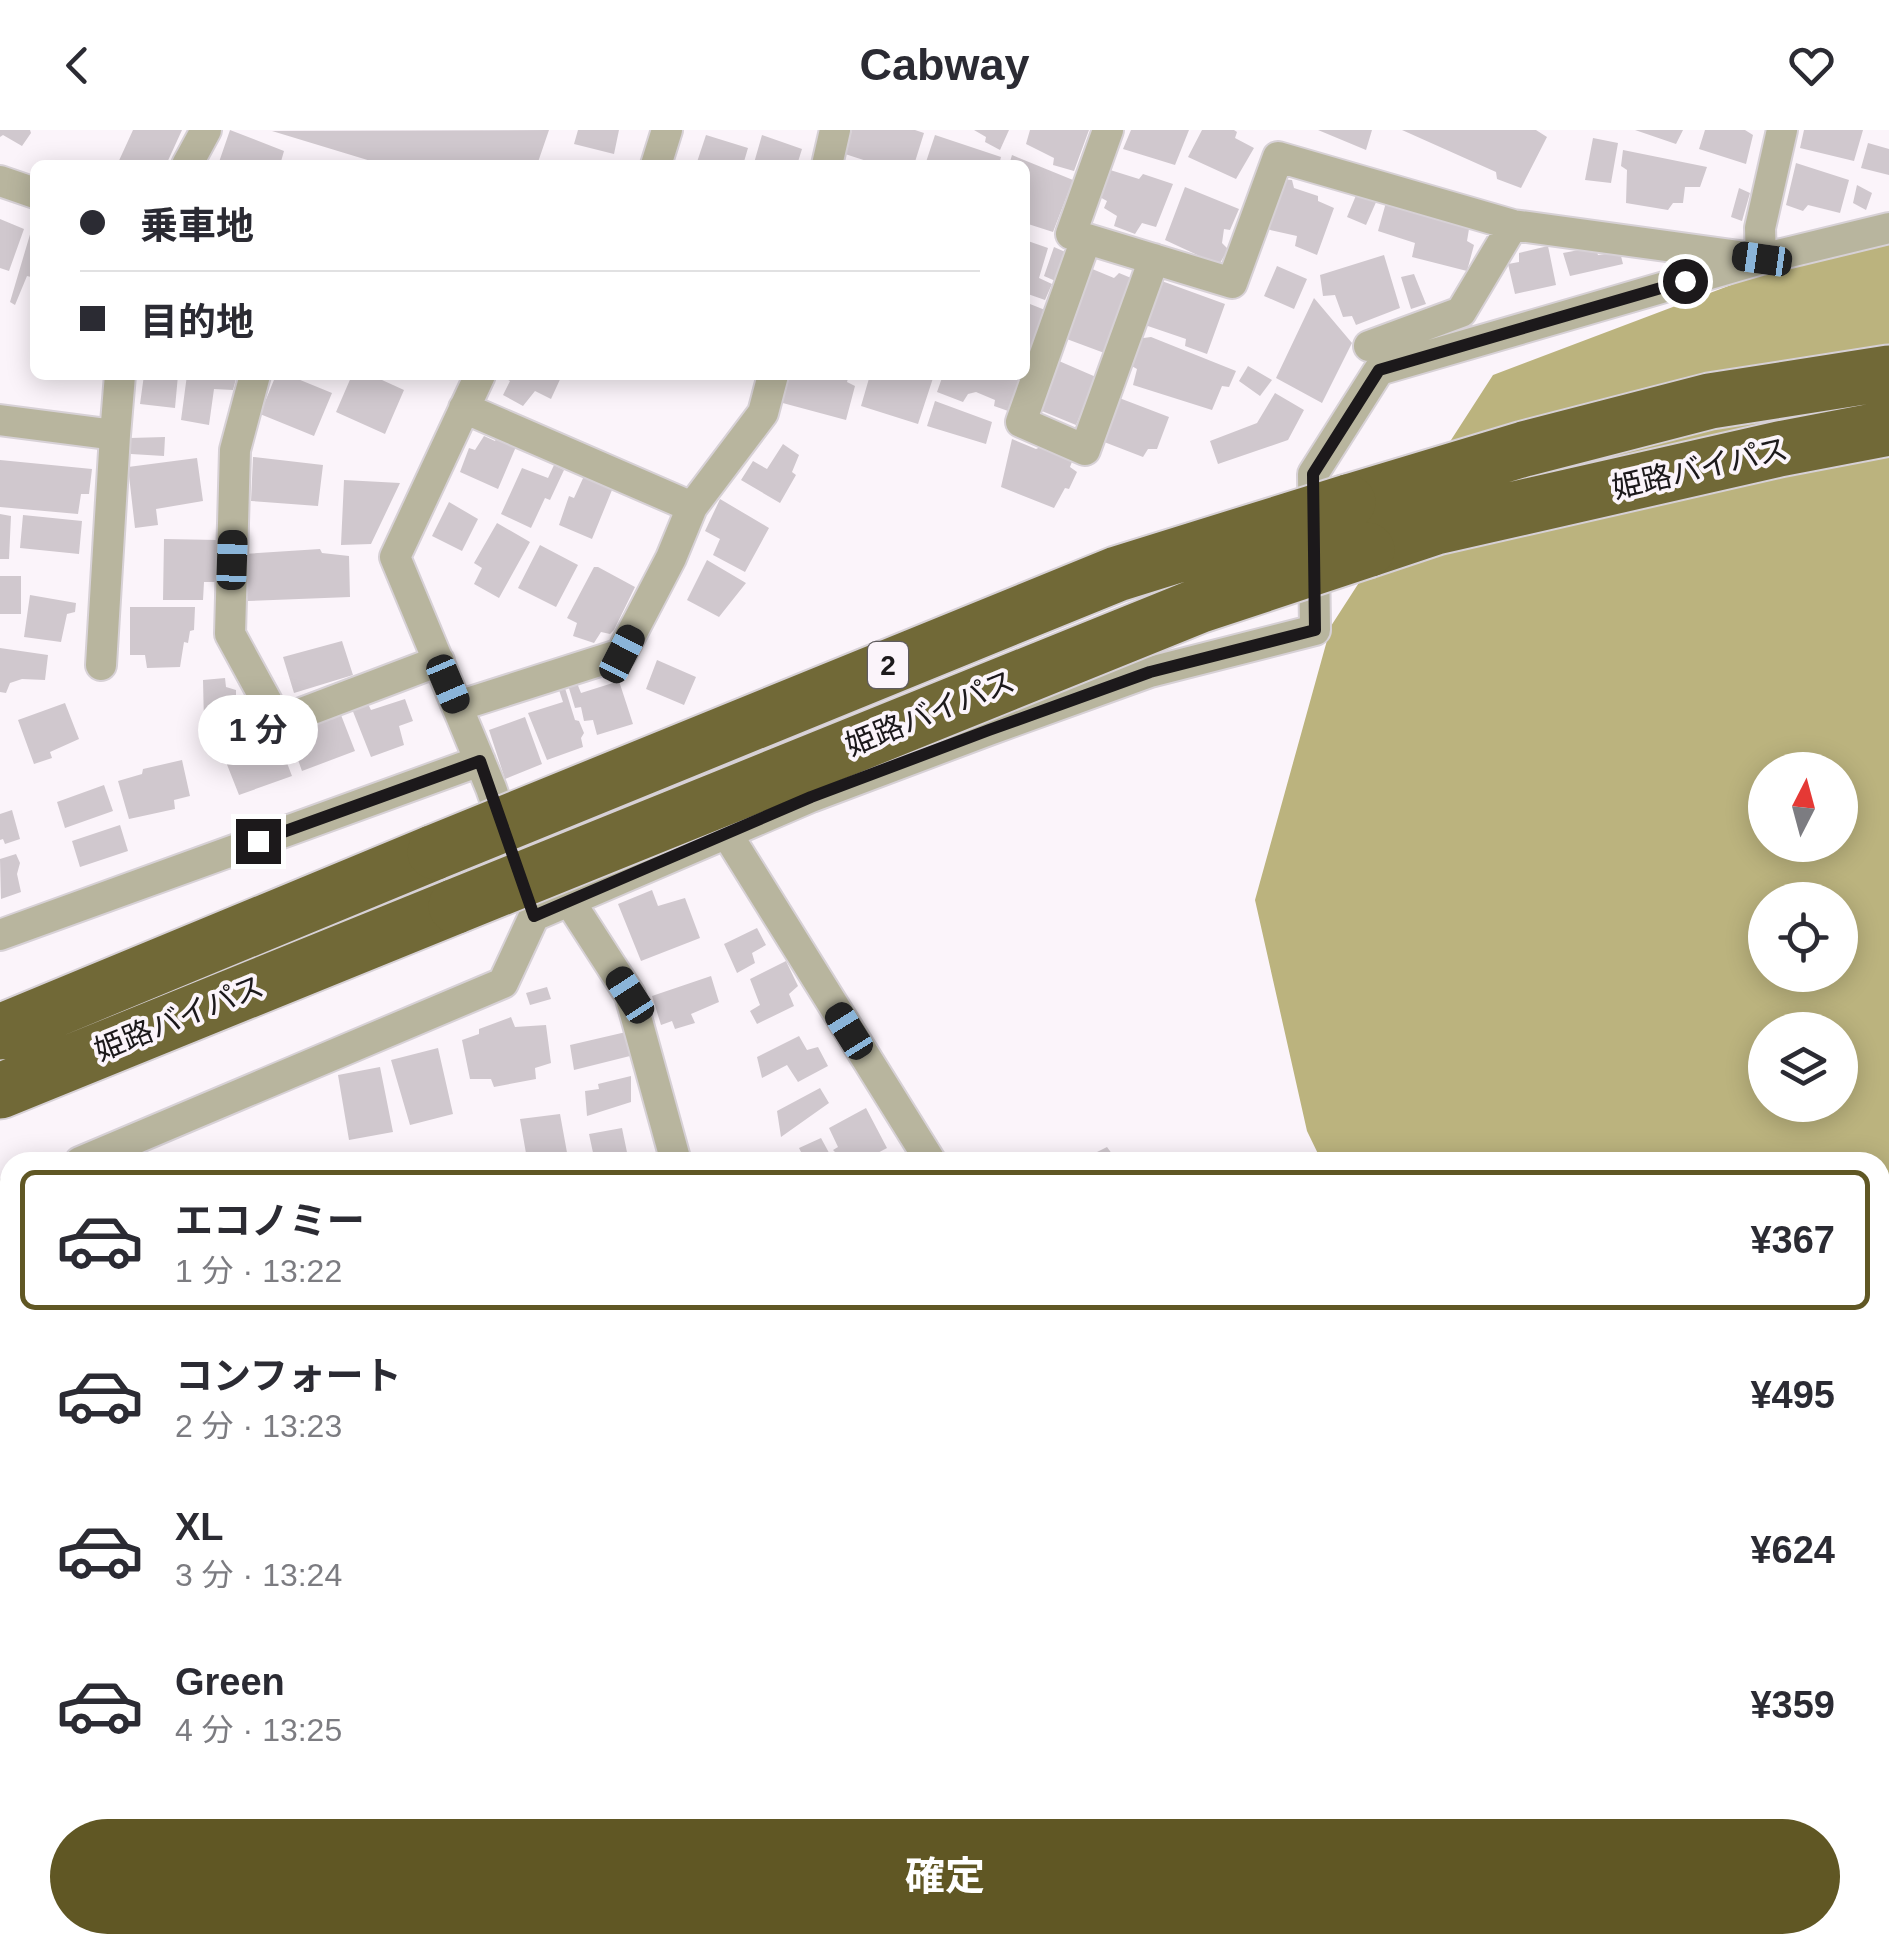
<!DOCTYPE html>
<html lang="ja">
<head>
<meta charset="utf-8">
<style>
	:root { --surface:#fff; --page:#f2f2f3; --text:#2b2b33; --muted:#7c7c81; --line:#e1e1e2; --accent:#605724 }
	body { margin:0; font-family:Helvetica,"Noto Sans JP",sans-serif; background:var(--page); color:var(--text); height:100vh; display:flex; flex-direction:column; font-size:38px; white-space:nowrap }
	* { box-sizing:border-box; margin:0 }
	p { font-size:32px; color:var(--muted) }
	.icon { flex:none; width:55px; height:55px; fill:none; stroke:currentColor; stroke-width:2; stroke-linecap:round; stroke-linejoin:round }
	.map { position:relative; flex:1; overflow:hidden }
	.panel { position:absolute; left:0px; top:1022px; width:1890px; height:802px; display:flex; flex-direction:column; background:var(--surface); border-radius:30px 30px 0 0; box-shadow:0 5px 25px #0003 }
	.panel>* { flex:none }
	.banner { position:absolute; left:30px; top:30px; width:1000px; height:220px; border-radius:15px; box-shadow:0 5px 25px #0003; display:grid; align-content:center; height:220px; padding:0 50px; background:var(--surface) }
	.needle { width:65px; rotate:6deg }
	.controls { position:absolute; left:1748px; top:622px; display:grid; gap:20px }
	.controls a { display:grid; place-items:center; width:110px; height:110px; border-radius:50%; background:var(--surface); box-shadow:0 5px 25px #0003; font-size:50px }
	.end { position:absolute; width:45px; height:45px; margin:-22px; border:12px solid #1c191b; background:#fff; box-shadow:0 0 0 5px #fff }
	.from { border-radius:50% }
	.bubble { position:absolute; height:70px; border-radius:35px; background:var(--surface); box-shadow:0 5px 25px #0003; font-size:32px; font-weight:700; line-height:70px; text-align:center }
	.car { position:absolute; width:30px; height:60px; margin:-30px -15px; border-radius:12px; box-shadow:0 0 8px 2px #0007; background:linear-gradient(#222 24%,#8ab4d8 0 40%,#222 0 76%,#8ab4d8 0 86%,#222 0) }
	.banner b { display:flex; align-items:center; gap:35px; height:95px; font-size:38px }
	.banner b+b { border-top:2px solid var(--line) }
	.banner i { width:25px; height:25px; background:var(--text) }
	ul { padding:18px 0 0; list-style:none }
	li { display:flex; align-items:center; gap:30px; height:140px; margin:0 20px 15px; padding:0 30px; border:5px solid transparent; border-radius:15px }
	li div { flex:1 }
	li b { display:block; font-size:38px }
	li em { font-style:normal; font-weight:700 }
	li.on { border-color:var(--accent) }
	li>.icon { width:90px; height:90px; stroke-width:1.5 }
	.action { display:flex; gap:20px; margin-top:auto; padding:20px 50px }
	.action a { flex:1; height:115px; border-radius:60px; background:var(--accent); color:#fff; font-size:40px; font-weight:700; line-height:115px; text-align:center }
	header { display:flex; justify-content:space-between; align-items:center; height:130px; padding:0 50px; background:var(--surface); font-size:45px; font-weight:700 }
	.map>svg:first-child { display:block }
	.forest { fill:#bbb37e; fill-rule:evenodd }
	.building { fill:#d0c8ce }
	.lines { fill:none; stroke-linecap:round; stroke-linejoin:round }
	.street-casing { stroke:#d7d1d6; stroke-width:34 }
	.highway-casing { stroke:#d7d1d6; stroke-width:59 }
	.street { stroke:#b8b59e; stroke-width:30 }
	.highway { stroke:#716937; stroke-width:55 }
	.highway-bridge-casing { stroke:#d7d1d6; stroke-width:59; stroke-linecap:butt }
	.highway-bridge { stroke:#716937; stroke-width:55 }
	.route { stroke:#1c191b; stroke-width:12 }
	.labels { text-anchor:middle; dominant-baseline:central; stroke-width:8; stroke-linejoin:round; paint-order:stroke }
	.shield { fill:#fbf4fa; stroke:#5f5b5e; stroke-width:2.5 }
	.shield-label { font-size:28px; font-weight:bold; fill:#1c191b }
	.street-label { font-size:30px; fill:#1c191b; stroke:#fbf4fa }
</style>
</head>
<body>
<header><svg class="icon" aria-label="back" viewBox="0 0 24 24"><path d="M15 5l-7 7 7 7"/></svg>Cabway<svg class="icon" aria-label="heart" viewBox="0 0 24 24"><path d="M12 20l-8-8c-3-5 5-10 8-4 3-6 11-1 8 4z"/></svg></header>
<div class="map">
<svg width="1889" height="1824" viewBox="0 0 1889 1824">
	<rect width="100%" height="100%" fill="#fbf4fa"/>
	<path class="forest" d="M 1889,114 L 1889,1663 L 1880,1663 L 1880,1032 L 1322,1032 L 1307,1001 L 1255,770 L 1331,496 L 1493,245 L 1829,118 ZM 1765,640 L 1840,640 L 1840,715 L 1765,715 ZM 1765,770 L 1840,770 L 1840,845 L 1765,845 ZM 1765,900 L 1840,900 L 1840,975 L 1765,975 Z"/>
	<path class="building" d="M 0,0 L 30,0 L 31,3 L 22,16 L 3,5 L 0,7 Z
		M 133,0 L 182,0 L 166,35 L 117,35 Z
		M 230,0 L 284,21 L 280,35 L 218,35 Z
		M 549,0 L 537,35 L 384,35 L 272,1 Z
		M 578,0 L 619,0 L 614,24 L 574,14 Z
		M 852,0 L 915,0 L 924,3 L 914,35 L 879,35 L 845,24 Z
		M 974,0 L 1009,0 L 1000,20 L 985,12 L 986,7 Z
		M 1030,0 L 1089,0 L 1074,41 L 1053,35 L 1054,28 L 1026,14 Z
		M 1131,0 L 1189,0 L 1175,35 L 1123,19 Z
		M 1202,0 L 1234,0 L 1237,2 L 1235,8 L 1254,18 L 1236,49 L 1188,27 Z
		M 1318,0 L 1372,0 L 1366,20 Z
		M 1402,0 L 1536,0 L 1547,7 L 1521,58 L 1497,49 L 1496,42 Z
		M 1635,0 L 1683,0 L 1676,14 Z
		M 1705,0 L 1745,0 L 1753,5 L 1746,34 L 1699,19 Z
		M 1804,0 L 1863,0 L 1854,31 L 1800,18 Z
		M 706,5 L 748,18 L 743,35 L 682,35 L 684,30 L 696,35 Z
		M 762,5 L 802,19 L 797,35 L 754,33 Z
		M 935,5 L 1001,27 L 999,35 L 925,35 Z
		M 1593,8 L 1618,13 L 1611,53 L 1585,50 Z
		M 1868,13 L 1889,19 L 1889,45 L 1861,38 Z
		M 1623,20 L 1707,37 L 1700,57 L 1685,57 L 1683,73 L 1673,73 L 1668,80 L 1626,73 L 1627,40 L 1621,36 Z
		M 1012,25 L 1073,50 L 1053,102 L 1025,93 L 1025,35 L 1009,35 Z
		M 1796,33 L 1849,50 L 1840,83 L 1808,75 L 1803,81 L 1786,75 Z
		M 1107,39 L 1139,49 L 1143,44 L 1173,54 L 1156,97 L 1142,93 L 1135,104 L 1114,96 L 1117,86 L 1104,78 L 1107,71 L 1096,65 Z
		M 1283,49 L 1292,50 L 1294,58 L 1318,66 L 1318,71 L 1334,78 L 1317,125 L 1295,116 L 1297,106 L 1266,99 Z
		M 1857,55 L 1872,63 L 1866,80 L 1853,73 Z
		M 1185,57 L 1239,79 L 1230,100 L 1224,99 L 1222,113 L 1228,119 L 1219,135 L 1165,110 Z
		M 1739,58 L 1750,63 L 1742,91 L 1731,87 Z
		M 1357,63 L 1377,70 L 1366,95 L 1347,87 Z
		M 1387,69 L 1470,93 L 1467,111 L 1474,115 L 1467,141 L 1412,127 L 1415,113 L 1378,101 Z
		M 0,89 L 24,99 L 9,141 L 0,138 Z
		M 34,91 L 35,148 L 27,146 L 15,175 L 10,172 Z
		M 1025,110 L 1048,118 L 1039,148 L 1052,154 L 1045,170 L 1025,163 Z
		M 1548,116 L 1556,155 L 1515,164 L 1508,134 L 1519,132 L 1519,123 Z
		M 1054,117 L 1072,125 L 1060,153 L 1044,146 Z
		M 1595,117 L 1598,125 L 1620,122 L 1623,134 L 1570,146 L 1563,123 Z
		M 1384,125 L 1400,178 L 1356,195 L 1352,186 L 1343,187 L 1335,165 L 1323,166 L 1320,145 Z
		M 1085,136 L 1114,148 L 1119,143 L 1136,150 L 1107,224 L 1064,208 Z
		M 1277,136 L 1307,149 L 1294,179 L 1264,166 Z
		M 1414,144 L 1426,174 L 1411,179 L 1401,147 Z
		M 1159,150 L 1225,174 L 1207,224 L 1185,216 L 1186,209 L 1142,194 Z
		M 1314,168 L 1352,213 L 1322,273 L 1276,248 Z
		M 1025,172 L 1045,180 L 1032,219 L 1025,216 Z
		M 1151,207 L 1236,241 L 1229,257 L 1222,256 L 1212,280 L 1133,255 L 1137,239 L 1128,234 L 1136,209 Z
		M 1052,228 L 1096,247 L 1076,295 L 1037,279 Z
		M 1248,236 L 1272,250 L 1260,266 L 1239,251 Z
		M 144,245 L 178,245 L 175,278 L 140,274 Z
		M 187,245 L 237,245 L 233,260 L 214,259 L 209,295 L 181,290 Z
		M 276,245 L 288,245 L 332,263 L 314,306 L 260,284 Z
		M 352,245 L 371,245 L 404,260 L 385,304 L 336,282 Z
		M 499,245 L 562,245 L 551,269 L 535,261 L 523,276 L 503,265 L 510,251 Z
		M 787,245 L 849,245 L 847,252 L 855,256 L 846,290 L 779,272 Z
		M 870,245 L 934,245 L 918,294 L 861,276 Z
		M 943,245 L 1024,245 L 1011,282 L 994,276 L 995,270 L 976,262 L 968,264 L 963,272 L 937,262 Z
		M 1275,263 L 1304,280 L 1288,310 L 1218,334 L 1210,311 L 1257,293 Z
		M 1114,266 L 1169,287 L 1157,319 L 1148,319 L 1143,327 L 1099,310 Z
		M 935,271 L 992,292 L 986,314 L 927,296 Z
		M 499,303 L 518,312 L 498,359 L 460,342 L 469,318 L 475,320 L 484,306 L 495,311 Z
		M 165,307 L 164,326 L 131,324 L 130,308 Z
		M 1012,309 L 1036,319 L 1045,315 L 1073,329 L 1070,337 L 1077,342 L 1069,359 L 1065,358 L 1054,378 L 1001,357 Z
		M 783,314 L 799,325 L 792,342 L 796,345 L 780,373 L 741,350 L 753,331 L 767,339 Z
		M 253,327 L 323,335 L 318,376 L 251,371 Z
		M 197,328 L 203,371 L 156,379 L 158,395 L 135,398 L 128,337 Z
		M 0,330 L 92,339 L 89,364 L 81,364 L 78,384 L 0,377 Z
		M 554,335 L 564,340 L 550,370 L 545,368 L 531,398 L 501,384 L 522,338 L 548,348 Z
		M 584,346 L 612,360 L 592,409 L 559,395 L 569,366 L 574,368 Z
		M 344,350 L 400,353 L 371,414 L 341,415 Z
		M 720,369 L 769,398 L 745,442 L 713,425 L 720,409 L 705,401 Z
		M 449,372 L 478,389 L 462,421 L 432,406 Z
		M 0,384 L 11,386 L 9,429 L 0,429 Z
		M 23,385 L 82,391 L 79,424 L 20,418 Z
		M 497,393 L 530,412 L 499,468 L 474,454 L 482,438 L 474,433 Z
		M 164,409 L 218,410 L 216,452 L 204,452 L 203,470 L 163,470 Z
		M 540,415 L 578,435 L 556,477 L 518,458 Z
		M 320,419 L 322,423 L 349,426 L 350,467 L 248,471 L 244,424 Z
		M 707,430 L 746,453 L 719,487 L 687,470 Z
		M 594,437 L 598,437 L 635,457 L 614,500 L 610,504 L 601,502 L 594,513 L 573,506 L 577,493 L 567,488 Z
		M 0,446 L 21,446 L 21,484 L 0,484 Z
		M 30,465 L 76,473 L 75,482 L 67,484 L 61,512 L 24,507 Z
		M 130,477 L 195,477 L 194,500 L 190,501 L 188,513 L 184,512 L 180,537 L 147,538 L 145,525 L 130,525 Z
		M 342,511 L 353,545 L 294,563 L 283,527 Z
		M 0,518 L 48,525 L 45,550 L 22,549 L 10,553 L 6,563 L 0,562 Z
		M 657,530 L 696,547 L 684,575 L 646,559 Z
		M 225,548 L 226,557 L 236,560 L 236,576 L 211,579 L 208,598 L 204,594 L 203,550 Z
		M 619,551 L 633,594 L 597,605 L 593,590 L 584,591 L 581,577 L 575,578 L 568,555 L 577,553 L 581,563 Z
		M 564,555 L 575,590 L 579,591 L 584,603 L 581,608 L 583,617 L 547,630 L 528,583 L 563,572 L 558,557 Z
		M 405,569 L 413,591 L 399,596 L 404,615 L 371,627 L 352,579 L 368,574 L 371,580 Z
		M 65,573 L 79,609 L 50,622 L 52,628 L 34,634 L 18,590 Z
		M 341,585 L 355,621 L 302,641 L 289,605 Z
		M 525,587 L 542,634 L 505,649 L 489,600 Z
		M 279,612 L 292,646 L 239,665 L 226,632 Z
		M 182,630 L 190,666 L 174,670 L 175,679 L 129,689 L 118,651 L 142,644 L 143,639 Z
		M 104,655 L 113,681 L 65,698 L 57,672 Z
		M 12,680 L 20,709 L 5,714 L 3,709 L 0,710 L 0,684 Z
		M 120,695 L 128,721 L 80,737 L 72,711 Z
		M 16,724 L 20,733 L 17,744 L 21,762 L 1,769 L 0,729 Z
		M 652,760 L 658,776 L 685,768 L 700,808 L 641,831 L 618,774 Z
		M 757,798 L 766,815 L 752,823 L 755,833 L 737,843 L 724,814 Z
		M 786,831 L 798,856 L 789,864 L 794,876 L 757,894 L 750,881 L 760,875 L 750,849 Z
		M 711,846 L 719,872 L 691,884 L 695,893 L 675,899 L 672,891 L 661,895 L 652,866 Z
		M 547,857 L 551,869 L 530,875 L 526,863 Z
		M 511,887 L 515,897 L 546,895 L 551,933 L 535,938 L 536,949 L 494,957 L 491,949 L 470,949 L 462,910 L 479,904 L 479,899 Z
		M 626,902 L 630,926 L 574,940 L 570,915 Z
		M 799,906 L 807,920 L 818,917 L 828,936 L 798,952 L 787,935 L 762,948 L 757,927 Z
		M 438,918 L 453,984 L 410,995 L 391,930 Z
		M 380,937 L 393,1002 L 349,1010 L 338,945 Z
		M 631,946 L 631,972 L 587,986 L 585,961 L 599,959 L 598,954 Z
		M 820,958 L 829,973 L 781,1007 L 777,981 Z
		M 866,978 L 887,1018 L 872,1026 L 868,1022 L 855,1031 L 842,1029 L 833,1020 L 838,1017 L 829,998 Z
		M 560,984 L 568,1028 L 548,1032 L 527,1029 L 520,989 Z
		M 622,998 L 629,1032 L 595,1032 L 589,1004 Z
		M 821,1008 L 834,1032 L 791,1032 L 790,1027 L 802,1024 L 799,1018 Z
		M 1107,1017 L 1118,1032 L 1077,1032 Z
		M 0,1130 L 10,1136 L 10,1173 L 6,1180 L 0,1176 Z
		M 1887,1745 L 1889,1745 L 1889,1802 L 1880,1801 Z
		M 1525,1815 L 1550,1815 L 1559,1824 L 1517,1824 Z"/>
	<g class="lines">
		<defs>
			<path id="street" d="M 1108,0 L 1071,104 L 1232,153 L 1278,27 L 1513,95 L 1761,129 L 1889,98
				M 187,35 L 206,0
				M 656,35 L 667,0
				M 827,35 L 835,0
				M 0,51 L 35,63
				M 1086,109 L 1021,292 L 1085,320 L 1154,129
				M 1369,216 L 1461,182 L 1513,95
				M 255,245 L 235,320 L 230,504 L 278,592 L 439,531
				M 480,245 L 395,427 L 491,658 L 508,707
				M 464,278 L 692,377
				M 0,290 L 115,305 L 120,245
				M 101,535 L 115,305
				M 458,576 L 621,524 L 671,428 L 692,377 L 763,283 L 773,245
				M 727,704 L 931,1032
				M 570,772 L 630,865 L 676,1032
				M 0,805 L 480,631
				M 80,1032 L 503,853 L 534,786 L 811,667 L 989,600 L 1150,542 L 1315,500 L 1313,344 L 1379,240 L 1761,129 L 1760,98 L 1782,0
				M 0,1067 L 10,1063
				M 0,1293 L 10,1299
				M 475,1815 L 482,1824
				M 1217,1815 L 1219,1824
				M 1630,1815 L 1639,1824
				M 1771,1815 L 1810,1824
				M 633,1824 L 637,1815"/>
			<path id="highway" d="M 1348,372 L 1524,319 L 1710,271 L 1889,243
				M 1367,420 L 1436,397 L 1779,319 L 1889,298
				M 0,902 L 435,722
				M 0,961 L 456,776"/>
		</defs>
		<use href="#street" class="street-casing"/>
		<use href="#highway" class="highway-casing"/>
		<use href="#street" class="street"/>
		<use href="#highway" class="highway"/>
		<defs>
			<path id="highway-bridge" d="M 435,722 L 1117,444 L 1348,372
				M 456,776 L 1198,476 L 1367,420"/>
		</defs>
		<use href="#highway-bridge" class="highway-bridge-casing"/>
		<use href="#highway-bridge" class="highway-bridge"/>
	</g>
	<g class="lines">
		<path class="route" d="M 258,711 L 480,631 L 534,786 L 811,667 L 989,600 L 1150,542 L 1315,500 L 1313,344 L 1379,240 L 1685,151"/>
	</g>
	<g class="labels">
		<rect class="shield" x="868" y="512" width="40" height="46" rx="8"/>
		<g class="shield-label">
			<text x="888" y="535">2</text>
		</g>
		<g class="street-label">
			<text transform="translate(1700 338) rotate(-13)">姫路バイパス</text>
			<text transform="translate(930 583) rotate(-22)">姫路バイパス</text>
			<text transform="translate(179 888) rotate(-22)">姫路バイパス</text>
		</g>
	</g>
</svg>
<div class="controls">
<a><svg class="needle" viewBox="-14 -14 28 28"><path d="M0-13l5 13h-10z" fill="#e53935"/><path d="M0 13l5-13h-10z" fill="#7c7c81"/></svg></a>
<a><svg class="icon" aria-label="locate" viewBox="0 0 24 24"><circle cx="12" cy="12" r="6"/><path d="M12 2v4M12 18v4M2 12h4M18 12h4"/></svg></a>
<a><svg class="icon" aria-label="layers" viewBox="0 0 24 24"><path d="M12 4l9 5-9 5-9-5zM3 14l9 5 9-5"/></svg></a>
</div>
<i class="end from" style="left:1685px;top:151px"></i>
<i class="end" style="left:258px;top:711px"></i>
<div class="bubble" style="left:198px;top:565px;width:120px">1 分</div>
<i class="car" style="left:1762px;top:129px;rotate:278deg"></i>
<i class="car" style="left:232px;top:430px;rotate:2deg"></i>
<i class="car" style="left:622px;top:524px;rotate:27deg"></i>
<i class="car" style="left:448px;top:554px;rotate:157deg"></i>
<i class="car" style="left:630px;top:865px;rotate:327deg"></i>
<i class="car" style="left:849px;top:901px;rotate:328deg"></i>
<div class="banner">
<b><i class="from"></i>乗車地</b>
<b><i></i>目的地</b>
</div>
<section class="panel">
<ul>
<li class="on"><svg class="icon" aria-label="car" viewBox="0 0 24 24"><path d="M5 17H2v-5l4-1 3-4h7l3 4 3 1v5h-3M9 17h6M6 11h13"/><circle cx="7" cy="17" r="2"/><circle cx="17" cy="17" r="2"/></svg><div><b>エコノミー</b><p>1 分 · 13:22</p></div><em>¥367</em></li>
<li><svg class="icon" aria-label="car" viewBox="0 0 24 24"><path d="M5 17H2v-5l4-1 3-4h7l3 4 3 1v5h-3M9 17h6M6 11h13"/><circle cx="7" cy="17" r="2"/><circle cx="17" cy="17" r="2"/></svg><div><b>コンフォート</b><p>2 分 · 13:23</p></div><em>¥495</em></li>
<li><svg class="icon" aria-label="car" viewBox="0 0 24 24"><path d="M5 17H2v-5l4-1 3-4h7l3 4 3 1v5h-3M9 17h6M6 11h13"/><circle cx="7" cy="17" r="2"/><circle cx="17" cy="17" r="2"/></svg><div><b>XL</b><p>3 分 · 13:24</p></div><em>¥624</em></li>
<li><svg class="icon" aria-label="car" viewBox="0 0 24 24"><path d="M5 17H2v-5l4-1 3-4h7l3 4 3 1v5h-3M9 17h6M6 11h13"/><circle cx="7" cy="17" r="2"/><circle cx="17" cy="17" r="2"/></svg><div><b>Green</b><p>4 分 · 13:25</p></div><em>¥359</em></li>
</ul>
<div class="action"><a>確定</a></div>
</section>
</div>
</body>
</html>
